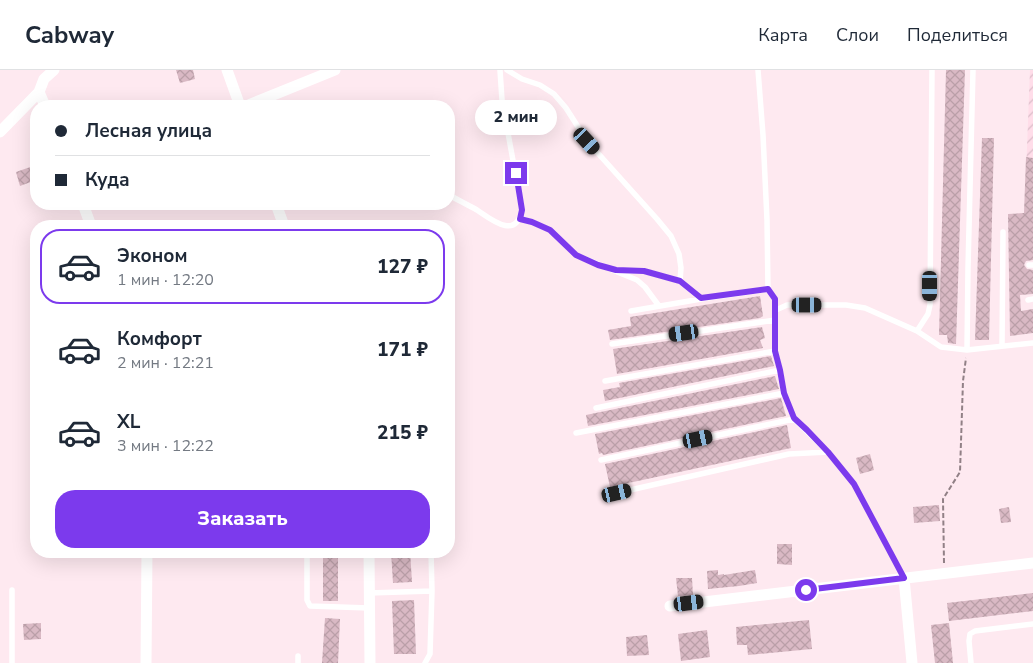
<!DOCTYPE html>
<html lang="ru">
<head>
<meta charset="utf-8">
<style>
	:root { --surface:#fff; --page:#f2f2f3; --text:#1f2937; --muted:#747a83; --line:#e0e1e3; --accent:#7c3aed }
	body { margin:0; font-family:"Nunito Sans",sans-serif; background:var(--page); color:var(--text); height:100vh; display:flex; flex-direction:column; font-size:19px; white-space:nowrap }
	* { box-sizing:border-box; margin:0 }
	p { font-size:16px; color:var(--muted) }
	.icon { flex:none; width:28px; height:28px; fill:none; stroke:currentColor; stroke-width:2; stroke-linecap:round; stroke-linejoin:round }
	.map { position:relative; flex:1; overflow:hidden }
	.sheet { position:absolute; left:30px; top:150px; width:425px; height:338px; display:flex; flex-direction:column; background:var(--surface); border-radius:20px; box-shadow:0 5px 20px #0002 }
	.sheet>* { flex:none }
	.banner { position:absolute; left:30px; top:30px; width:425px; height:110px; border-radius:20px; box-shadow:0 5px 20px #0002; display:grid; align-content:center; height:110px; padding:0 25px; background:var(--surface) }
	.end { position:absolute; width:22px; height:22px; margin:-11px; border:6px solid #7c3aed; background:#fff; box-shadow:0 0 0 2px #fff }
	.from { border-radius:50% }
	.bubble { position:absolute; height:35px; border-radius:18px; background:var(--surface); box-shadow:0 5px 20px #0002; font-size:16px; font-weight:800; line-height:35px; text-align:center }
	.car { position:absolute; width:15px; height:30px; margin:-15px -8px; border-radius:6px; box-shadow:0 0 4px 1px #0007; background:linear-gradient(#222 24%,#8ab4d8 0 40%,#222 0 76%,#8ab4d8 0 86%,#222 0) }
	.banner b { display:flex; align-items:center; gap:18px; height:48px; font-size:19px }
	.banner b+b { border-top:1px solid var(--line) }
	.banner i { width:12px; height:12px; background:var(--text) }
	ul { padding:9px 0 0; list-style:none }
	li { display:flex; align-items:center; gap:15px; height:75px; margin:0 10px 8px; padding:0 15px; border:2px solid transparent; border-radius:20px }
	li div { flex:1 }
	li b { display:block; font-size:19px }
	li em { font-style:normal; font-weight:800 }
	li.selected { border-color:var(--accent) }
	li>.icon { width:45px; height:45px; stroke-width:1.5 }
	.primary-button { display:flex; gap:10px; margin-top:auto; padding:10px 25px }
	.primary-button a { flex:1; height:58px; border-radius:20px; background:var(--accent); color:#fff; font-size:20px; font-weight:800; line-height:58px; text-align:center }
	header { display:flex; align-items:center; gap:30px; box-sizing:border-box; height:70px; padding:0 25px; background:var(--surface); border-bottom:1px solid var(--line) }
	header strong { font-size:24px }
	nav { display:flex; gap:28px; margin-inline-start:auto; font-size:18px }
	.map>svg:first-child { display:block }
	.industrial { fill:url(#industrial-furrows) }
	.building { fill:url(#building-cross-hatch) }
	.lines { fill:none; stroke-linecap:round; stroke-linejoin:round }
	.path { stroke:#918086; stroke-width:2; stroke-dasharray:5 2.5; stroke-linecap:butt }
	.service { stroke:#fff; stroke-width:5.5 }
	.minor { stroke:#fff; stroke-width:11 }
	.route { stroke:#7c3aed; stroke-width:6 }
</style>
</head>
<body>
<header>
<strong>Cabway</strong>
<nav><a>Карта</a><a>Слои</a><a>Поделиться</a></nav>
</header>
<div class="map">
<svg width="1033" height="593" viewBox="0 0 1033 593">
	<defs>
		<pattern id="industrial-furrows" width="10" height="10" patternUnits="userSpaceOnUse" patternTransform="scale(1.25)"><rect width="10" height="10" fill="#ffdde9"/><path d="M-1 1l2-2M0 10L10 0M9 11l2-2" fill="none" stroke="#dbbdc8"/></pattern>
		<pattern id="building-cross-hatch" width="8" height="8" patternUnits="userSpaceOnUse" patternTransform="scale(1.25)"><rect width="8" height="8" fill="#d9b9c4"/><path d="M0 0l8 8M0 8l8-8" fill="none" stroke="#ba9fa8"/></pattern>
	</defs>
	<rect width="100%" height="100%" fill="#fee9f0"/>
	<path class="industrial" d="M 1030,0 L 1033,0 L 1033,130 L 1025,130 Z"/>
	<path class="building" d="M 176,0 L 193,0 L 195,9 L 180,13 Z
		M 946,0 L 965,0 L 956,274 L 948,273 L 947,265 L 939,265 Z
		M 982,68 L 994,68 L 989,270 L 975,270 Z
		M 1026,87 L 1033,88 L 1033,190 L 1026,191 L 1024,195 L 1027,199 L 1033,200 L 1033,224 L 1020,225 L 1021,241 L 1033,239 L 1033,263 L 1010,266 L 1008,144 L 1024,143 Z
		M 36,95 L 36,110 L 20,116 L 16,102 Z
		M 760,226 L 763,246 L 760,248 L 610,270 L 608,260 L 631,256 L 630,247 Z
		M 762,257 L 765,268 L 760,270 L 763,278 L 617,304 L 613,279 Z
		M 771,286 L 774,296 L 605,331 L 603,320 L 620,317 L 619,313 Z
		M 775,306 L 779,319 L 588,356 L 586,345 Z
		M 781,328 L 786,346 L 603,385 L 602,383 L 599,384 L 595,364 Z
		M 787,355 L 791,378 L 610,417 L 605,394 Z
		M 870,384 L 874,400 L 860,404 L 856,388 Z
		M 939,435 L 940,451 L 914,453 L 913,437 Z
		M 1009,437 L 1011,452 L 1001,453 L 999,439 Z
		M 777,474 L 792,474 L 792,495 L 777,494 Z
		M 323,481 L 338,481 L 338,531 L 323,531 Z
		M 391,481 L 410,481 L 412,512 L 393,513 Z
		M 718,500 L 718,505 L 724,504 L 724,505 L 755,500 L 757,513 L 739,516 L 708,519 L 707,501 Z
		M 676,508 L 692,508 L 693,525 L 678,526 Z
		M 1033,523 L 1033,541 L 949,551 L 947,533 Z
		M 414,530 L 416,584 L 394,584 L 392,531 Z
		M 325,548 L 340,549 L 338,593 L 322,593 Z
		M 809,550 L 812,579 L 748,585 L 747,575 L 737,575 L 736,557 Z
		M 41,553 L 41,569 L 24,570 L 23,554 Z
		M 949,553 L 953,593 L 935,593 L 931,555 Z
		M 707,560 L 710,587 L 681,591 L 678,564 Z
		M 647,565 L 649,585 L 627,586 L 626,567 Z"/>
	<g class="lines">
		<path class="path" d="M 944,493 L 943,429 L 960,402 L 963,311 L 966,288"/>
		<path class="service" d="M 507,0 L 522,9 L 540,15 L 554,24 L 566,38 L 587,71 L 657,149 L 671,166 L 679,184 L 681,198 L 680,211
			M 758,0 L 763,65 L 767,150 L 768,219 L 775,229 L 775,281 L 780,300 L 784,323 L 794,349 L 828,382 L 854,414 L 904,508
			M 449,125 C 458,130 468,135 477,140 C 492,150 516,170 522,140 L 502,30 L 500,0
			M 521,149 L 532,152 L 550,160 L 576,185 L 637,210 L 645,217 L 659,236
			M 1029,195 L 1033,195
			M 620,201 L 644,201 L 680,211 L 701,229
			M 1028,230 L 1033,229
			M 776,240 L 787,235 L 846,235 L 865,238 L 917,261 L 941,277 L 967,280 L 1033,273
			M 631,241 L 701,229 L 768,219
			M 917,261 L 928,244 L 930,235 L 932,0
			M 612,274 L 775,250
			M 1002,276 L 1003,162
			M 967,280 L 968,198 L 973,0
			M 605,311 L 775,281
			M 596,338 L 780,300
			M 576,363 L 784,323
			M 601,390 L 794,349
			M 617,423 L 789,384 L 828,382
			M 309,481 L 307,484 L 307,530 L 310,536 L 369,538
			M 12,520 L 12,593
			M 369,523 L 432,521
			M 298,586 L 298,593
			M 425,593 L 430,584 L 432,521 L 431,481
			M 971,593 L 969,571 L 970,564 L 975,561 L 1033,554"/>
		<path class="minor" d="M 227,0 L 240,36
			M 39,22 L 45,36
			M 246,36 L 335,0
			M 0,62 L 39,22 L 44,9 L 54,0
			M 83,134 L 91,156
			M 276,134 L 284,156
			M 369,481 L 370,593
			M 904,508 L 912,593
			M 670,536 L 1033,493
			M 146,593 L 147,481"/>
	</g>
	<g class="lines">
		<path class="route" d="M 516,103 L 522,140 L 520,149 L 532,152 L 550,160 L 576,185 L 598,195 L 616,200 L 644,201 L 680,211 L 701,228 L 768,219 L 775,229 L 775,281 L 780,300 L 784,323 L 794,348 L 807,360 L 828,382 L 854,414 L 904,508 L 806,520"/>
	</g>
</svg>
<i class="end from" style="left:806px;top:520px"></i>
<i class="end" style="left:516px;top:103px"></i>
<div class="bubble" style="left:475px;top:30px;width:82px">2 мин</div>
<i class="car" style="left:587px;top:71px;rotate:137deg"></i>
<i class="car" style="left:930px;top:216px;rotate:180deg"></i>
<i class="car" style="left:807px;top:235px;rotate:90deg"></i>
<i class="car" style="left:684px;top:263px;rotate:262deg"></i>
<i class="car" style="left:698px;top:369px;rotate:78deg"></i>
<i class="car" style="left:617px;top:423px;rotate:77deg"></i>
<i class="car" style="left:689px;top:533px;rotate:83deg"></i>
<div class="banner">
<b><i class="from"></i>Лесная улица</b>
<b><i></i>Куда</b>
</div>
<section class="sheet">
<ul>
<li class="selected"><svg class="icon" aria-label="car" viewBox="0 0 24 24"><path d="M5 17H2v-5l4-1 3-4h7l3 4 3 1v5h-3M9 17h6M6 11h13"/><circle cx="7" cy="17" r="2"/><circle cx="17" cy="17" r="2"/></svg><div><b>Эконом</b><p>1 мин · 12:20</p></div><em>127 ₽</em></li>
<li><svg class="icon" aria-label="car" viewBox="0 0 24 24"><path d="M5 17H2v-5l4-1 3-4h7l3 4 3 1v5h-3M9 17h6M6 11h13"/><circle cx="7" cy="17" r="2"/><circle cx="17" cy="17" r="2"/></svg><div><b>Комфорт</b><p>2 мин · 12:21</p></div><em>171 ₽</em></li>
<li><svg class="icon" aria-label="car" viewBox="0 0 24 24"><path d="M5 17H2v-5l4-1 3-4h7l3 4 3 1v5h-3M9 17h6M6 11h13"/><circle cx="7" cy="17" r="2"/><circle cx="17" cy="17" r="2"/></svg><div><b>XL</b><p>3 мин · 12:22</p></div><em>215 ₽</em></li>
</ul>
<div class="primary-button"><a>Заказать</a></div>
</section>
</div>
</body>
</html>
